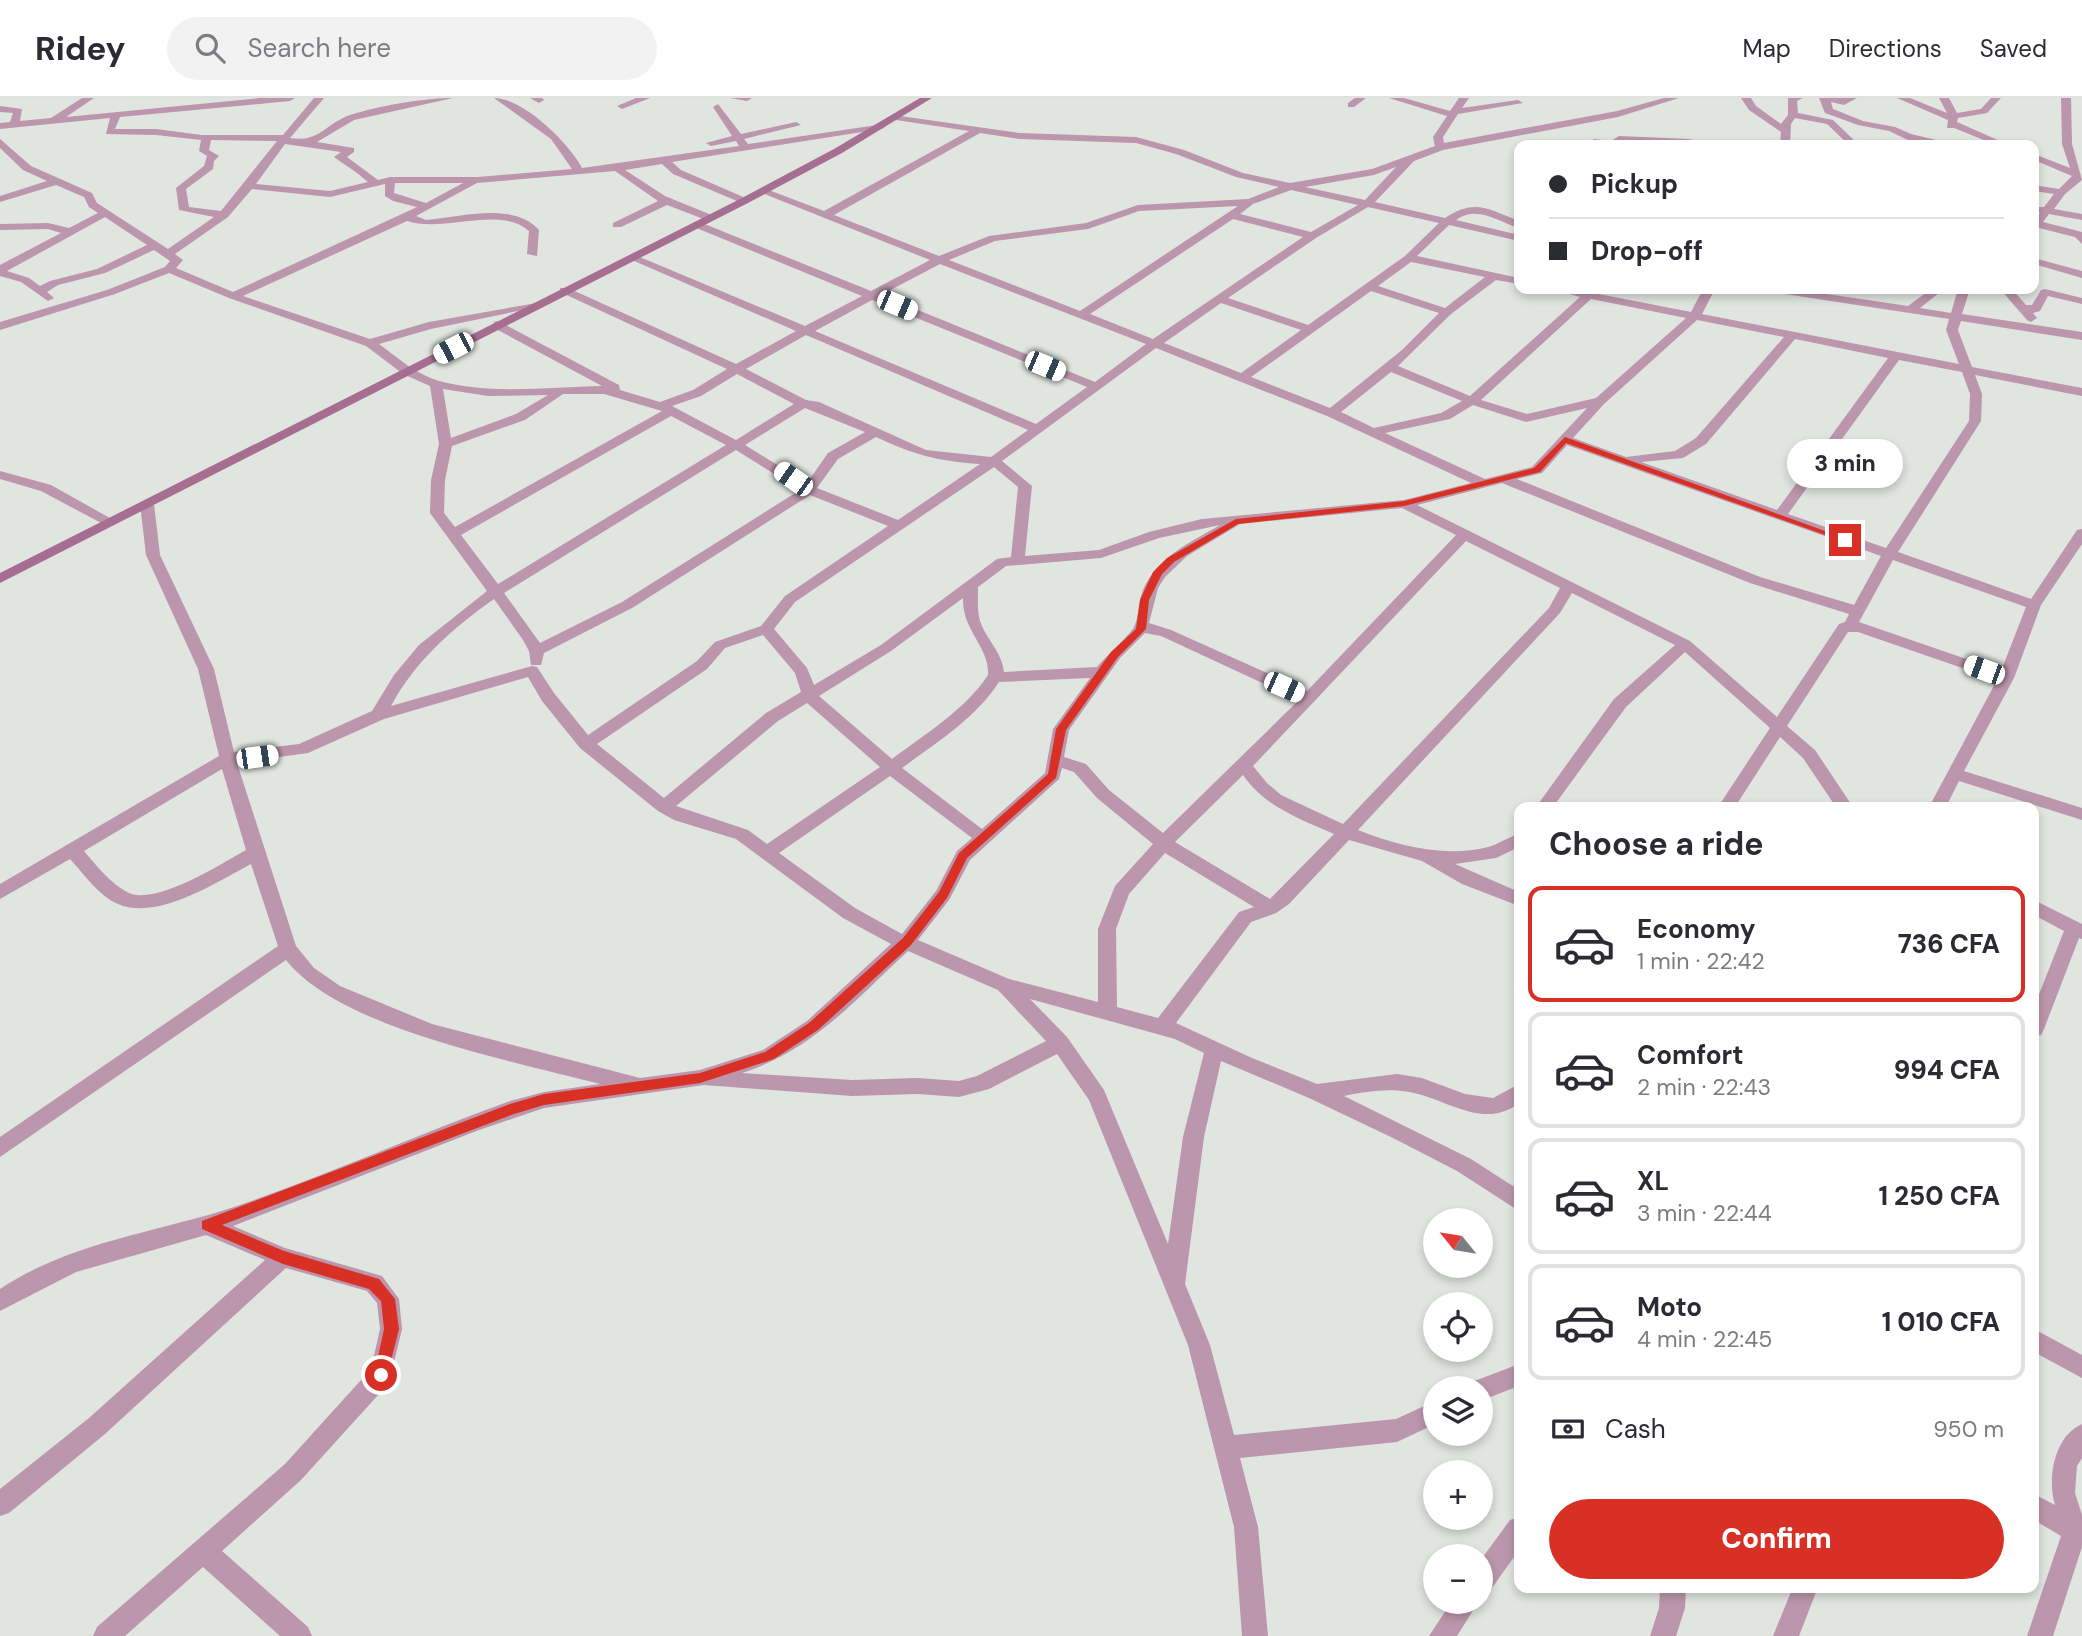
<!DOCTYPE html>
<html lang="en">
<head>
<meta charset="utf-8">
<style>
	:root { --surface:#fff; --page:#f2f2f3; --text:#2b2b33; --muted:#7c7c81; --line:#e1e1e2; --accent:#d93025 }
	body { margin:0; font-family:"DM Sans",sans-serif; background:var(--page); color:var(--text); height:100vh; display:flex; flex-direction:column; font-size:26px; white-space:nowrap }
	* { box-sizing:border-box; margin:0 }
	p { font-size:23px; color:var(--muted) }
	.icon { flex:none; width:38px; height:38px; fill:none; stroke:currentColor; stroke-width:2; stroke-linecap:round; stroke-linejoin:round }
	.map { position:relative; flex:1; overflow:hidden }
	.sheet { position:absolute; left:1514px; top:704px; width:525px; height:791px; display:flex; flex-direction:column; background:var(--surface); border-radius:14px; box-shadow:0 4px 10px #0003 }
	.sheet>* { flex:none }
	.banner { position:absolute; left:1514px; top:42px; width:525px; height:154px; border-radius:14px; box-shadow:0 4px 10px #0003; display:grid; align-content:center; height:154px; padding:0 35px; background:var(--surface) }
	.needle { width:46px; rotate:300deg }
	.tools { position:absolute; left:1423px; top:1110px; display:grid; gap:14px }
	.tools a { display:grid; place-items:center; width:70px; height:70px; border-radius:50%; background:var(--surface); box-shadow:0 4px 10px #0003; font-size:35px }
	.end { position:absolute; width:32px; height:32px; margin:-16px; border:9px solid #d93025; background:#fff; box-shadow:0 0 0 4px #fff }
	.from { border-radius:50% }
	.bubble { position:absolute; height:49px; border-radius:24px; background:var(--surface); box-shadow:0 4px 10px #0003; font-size:23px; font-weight:800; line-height:49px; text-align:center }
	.car { position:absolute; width:21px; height:42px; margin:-21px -10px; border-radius:9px; box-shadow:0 0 5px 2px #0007; background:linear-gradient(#fff 24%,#345 0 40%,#fff 0 76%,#345 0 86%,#fff 0) }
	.banner b { display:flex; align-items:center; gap:24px; height:66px; font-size:26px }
	.banner b+b { border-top:2px solid var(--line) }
	.banner i { width:18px; height:18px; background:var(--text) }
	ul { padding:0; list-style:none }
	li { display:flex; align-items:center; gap:21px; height:116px; margin:0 14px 10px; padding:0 21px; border:4px solid var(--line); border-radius:14px }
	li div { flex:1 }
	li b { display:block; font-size:26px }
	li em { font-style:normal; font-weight:800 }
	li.selected { border-color:var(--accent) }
	li>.icon { width:63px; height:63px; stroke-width:1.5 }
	h2 { padding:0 35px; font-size:32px; line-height:84px }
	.pay { display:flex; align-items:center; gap:18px; height:77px; padding:0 35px; font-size:26px }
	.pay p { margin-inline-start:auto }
	.button { display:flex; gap:14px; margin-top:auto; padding:14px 35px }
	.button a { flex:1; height:80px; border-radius:42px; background:var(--accent); color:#fff; font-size:28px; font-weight:800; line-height:80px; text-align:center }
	header { display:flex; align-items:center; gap:42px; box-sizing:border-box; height:98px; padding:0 35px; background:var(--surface); border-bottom:2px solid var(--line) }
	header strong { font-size:33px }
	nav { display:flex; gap:38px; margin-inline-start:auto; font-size:24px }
	.search { width:490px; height:63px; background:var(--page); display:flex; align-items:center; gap:18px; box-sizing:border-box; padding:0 24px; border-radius:38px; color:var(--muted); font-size:26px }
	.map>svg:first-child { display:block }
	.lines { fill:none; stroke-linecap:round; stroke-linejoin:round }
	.street { fill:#bc96ac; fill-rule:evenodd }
	.secondary { fill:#a66f91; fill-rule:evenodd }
	.route { fill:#d93025 }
</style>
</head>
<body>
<header>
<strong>Ridey</strong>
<div class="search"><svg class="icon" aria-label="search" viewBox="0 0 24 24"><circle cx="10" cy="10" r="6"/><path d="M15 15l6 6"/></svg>Search here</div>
<nav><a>Map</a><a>Directions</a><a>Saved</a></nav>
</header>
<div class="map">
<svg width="2082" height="1538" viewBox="0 0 2082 1538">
	<rect width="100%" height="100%" fill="#e0e5df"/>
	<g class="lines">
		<path class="street" d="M 82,0 L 94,0 L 66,19 L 260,0 L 295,0 L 290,3 L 120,19 L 115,31 L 156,31 L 202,37 L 283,37 L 314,0 L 324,0 L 290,40 C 319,45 325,26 350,17 C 379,8 422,0 453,0 L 354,22 L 317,44 L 354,50 L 354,54 L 347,59 L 378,82 L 390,79 L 478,79 L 572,71 L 551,41 L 494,0 C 523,0 569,45 582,70 L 739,48 L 736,43 L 711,48 L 706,45 L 732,38 L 713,9 L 718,6 L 741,36 L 796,24 L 801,27 L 744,41 L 748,46 L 884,26 L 884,30 L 881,31 L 672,64 L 681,72 L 748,101 L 748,105 L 744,106 L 673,76 L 662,66 L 625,72 L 665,98 L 714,118 L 714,122 L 706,122 L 667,107 L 621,129 L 613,129 L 613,125 L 658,103 L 615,73 L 477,85 L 416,118 L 426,122 C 460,119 513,103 539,132 L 537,158 L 527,156 L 529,133 C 500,107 444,135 407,123 L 243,198 L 370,241 L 429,224 L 542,204 L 542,208 L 431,231 L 379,246 C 398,260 416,276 439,283 C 491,297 550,289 602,288 L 494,230 L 494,224 L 498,223 L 619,287 L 620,292 L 660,304 L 693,292 L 727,271 L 560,194 L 560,190 L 568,190 L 736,266 L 796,233 L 625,159 L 635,157 L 805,228 L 862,198 L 694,129 L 694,125 L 702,125 L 871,193 L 930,162 L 757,93 L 766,91 L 824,113 L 969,33 L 896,22 L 891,19 L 893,17 L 1020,35 L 1136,39 L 1184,52 L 1243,75 L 1290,85 L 1372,71 L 1435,48 L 1433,39 L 1447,18 L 1389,0 L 1404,0 L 1450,13 L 1459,0 L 1469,0 L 1462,10 L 1518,2 L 1523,5 L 1458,16 L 1443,39 L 1444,45 L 1617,13 L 1664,0 L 1679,0 L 1618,19 L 1443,52 L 1414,63 L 1375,104 L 1445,120 C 1475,100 1488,111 1519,123 L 1519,130 C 1496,123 1478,107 1456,122 L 1519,137 L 1519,143 L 1449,127 L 1417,158 L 1519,180 L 1519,186 L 1496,182 L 1451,216 L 1398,268 L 1470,298 L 1580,199 L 1551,191 L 1573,191 L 1691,214 L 1703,191 L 1715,191 L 1702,216 L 1959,266 L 1946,232 L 1949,221 L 1772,194 L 1766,191 L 1793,191 L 1908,208 L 1931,191 L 1944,191 L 1920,210 L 1951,215 L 1958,191 L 1970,191 L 1962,216 L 2082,234 L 2082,242 L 1961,223 L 1958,232 L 1972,269 L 2082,290 L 2082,298 L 1975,277 L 1982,296 L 1981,323 L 1898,454 L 2031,501 L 2077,432 L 2082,431 L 2082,446 L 2041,507 L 2014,580 L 1964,673 L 2082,710 L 2082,722 L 1959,683 L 1946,709 L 1929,709 L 1997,582 L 1858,534 L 1848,534 L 1787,628 L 1815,652 L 1853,709 L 1836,709 L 1803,660 L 1780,639 L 1735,709 L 1718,709 L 1770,630 L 1685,554 L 1626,609 L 1553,709 L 1536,709 L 1614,601 L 1675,547 L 1572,495 L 1560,515 L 1358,732 C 1398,748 1445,760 1488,749 C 1499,746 1508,739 1519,736 L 1519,749 L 1496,760 L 1455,766 L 1519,794 L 1519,808 L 1462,786 L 1422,763 L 1349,742 L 1289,806 L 1276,815 L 1251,824 L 1176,925 L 1252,960 L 1317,986 L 1397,976 L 1422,980 L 1465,996 L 1493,1000 L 1519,986 L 1519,1005 C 1483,1033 1446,1000 1409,994 C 1388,990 1365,994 1344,998 L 1471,1061 L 1519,1092 L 1519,1113 L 1457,1073 L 1393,1040 L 1309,1000 L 1221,963 L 1204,1039 L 1185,1186 L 1210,1247 L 1234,1337 L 1396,1321 L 1435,1303 L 1435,1326 L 1397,1344 L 1240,1360 L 1258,1429 L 1268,1538 L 1242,1538 L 1234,1429 L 1188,1247 L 1089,1002 L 1057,956 L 989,991 L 959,999 L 918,996 L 852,998 L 704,987 L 544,1010 L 479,1032 L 233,1128 L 285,1150 L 382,1178 L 399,1201 L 402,1231 L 389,1285 L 301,1382 L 222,1453 L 308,1529 L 312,1538 L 280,1538 L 203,1469 L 125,1538 L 93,1538 L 97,1529 L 285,1366 L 371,1271 L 380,1231 L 377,1205 L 367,1193 L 286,1170 L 105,1336 L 9,1415 L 0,1418 L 0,1391 L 89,1320 L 265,1162 L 206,1137 L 76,1174 L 0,1213 L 0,1191 C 69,1145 153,1135 231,1110 C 325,1078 416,1037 510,1003 L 544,994 L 600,986 C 515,963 340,931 286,862 L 0,1059 L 0,1039 L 278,848 L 251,766 C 217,784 157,823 118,806 C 99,798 84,776 70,761 L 0,801 L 0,786 L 219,658 L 198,571 L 146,457 L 140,406 L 142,403 L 152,403 L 154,406 L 160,457 L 214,571 L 234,654 L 299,646 L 372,613 L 394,577 L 419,547 L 487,493 L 430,415 L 431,382 L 439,346 L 430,288 L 403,276 L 366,248 L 229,200 L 169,175 L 115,196 L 0,232 L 0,224 L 107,192 L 165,169 L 170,163 L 154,152 L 105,175 L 58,187 L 47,194 L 54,200 L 48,203 L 21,184 L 0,178 L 0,167 L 61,135 L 48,131 L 0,132 L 0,126 L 48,125 L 69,130 L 98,115 L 89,109 L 84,99 L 56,87 L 0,104 L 0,98 L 47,83 L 23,72 L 0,50 L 0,41 L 31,68 L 92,95 L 97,105 L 168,151 L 214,119 L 179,112 L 176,90 L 204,68 L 207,58 L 199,53 L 201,42 L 156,37 L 106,36 L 110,20 L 0,31 L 0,25 L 10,24 L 13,15 L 0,14 L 0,8 L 22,11 L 20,23 L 51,20 ZM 980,35 L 1020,41 L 1136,45 L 1176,56 L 1236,79 L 1279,89 L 1248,101 L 1138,107 L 1086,125 L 989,138 L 939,158 L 834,117 ZM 211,42 L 277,43 L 221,113 L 189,109 L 186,91 L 213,71 L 214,63 L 219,58 L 209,52 ZM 285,46 L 341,54 L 334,59 C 345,67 357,74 368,84 L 330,93 L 256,86 ZM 1396,69 L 1365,102 L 1305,89 L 1374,77 ZM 395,85 L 463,85 L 426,105 L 394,95 ZM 385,86 L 385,98 L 393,103 L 417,109 L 233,194 L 176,170 L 183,162 L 175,156 L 228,119 L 252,91 L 330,99 ZM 1291,92 L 1358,107 L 1311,134 L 1240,116 L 1253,106 ZM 1238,108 L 1080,213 L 949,162 L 995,143 L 1088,131 L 1139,113 ZM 1368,109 L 1439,125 L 1405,158 L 1308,227 L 1228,200 L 1316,140 ZM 105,119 L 147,147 L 97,171 L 50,183 L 40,188 L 29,180 L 7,173 ZM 1233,121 L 1303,139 L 1153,241 L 1090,216 ZM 1411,164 L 1485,179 L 1445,210 L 1378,188 ZM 940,166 L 1146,246 L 1095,284 L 881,197 ZM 1371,193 L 1439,215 L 1402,252 L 1330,310 L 1251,279 ZM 1591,201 L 1686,220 L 1596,300 L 1527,316 L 1481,302 ZM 872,202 L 1087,289 L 1036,326 L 815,233 ZM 1221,205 L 1301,232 L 1241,275 L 1164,245 ZM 1697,222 L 1784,239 L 1696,340 L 1675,353 L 1626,359 L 1573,340 L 1604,306 ZM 806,237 L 1028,332 L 991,359 L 926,352 L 819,304 L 806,302 L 746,271 ZM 1795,241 L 1888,260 L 1777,412 L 1641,364 L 1683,360 L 1706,346 ZM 1156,250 L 1327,318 L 1471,385 L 1404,402 L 1202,421 L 1149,434 L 1099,452 L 1025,458 L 1032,388 L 1002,363 ZM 1899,262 L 1962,274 L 1970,296 L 1969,323 L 1886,450 L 1788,416 ZM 1391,274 L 1462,303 L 1441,315 L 1374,330 L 1341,314 ZM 737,276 L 794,306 L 736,342 L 672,308 L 701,298 ZM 443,291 L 488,298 L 548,297 L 516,316 L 451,340 ZM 563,296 L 604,296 L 662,313 L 455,429 L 444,415 L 445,382 L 452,348 L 525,322 ZM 1473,307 L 1526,324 L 1587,310 L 1532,369 L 1485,381 L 1385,335 L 1450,321 ZM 805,310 L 865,334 L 828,355 L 807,385 L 745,347 ZM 671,318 L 726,347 L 498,486 L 461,437 ZM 876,339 C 915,357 937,363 980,366 L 898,422 L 817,390 L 838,361 ZM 1567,347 L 1881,458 L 1854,507 L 1760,479 L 1517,381 L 1542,375 ZM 736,352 L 800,392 L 622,504 L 540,545 L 504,495 ZM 994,369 L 1018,389 L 1011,459 L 997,461 L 881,547 L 814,587 L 807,570 L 774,531 L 795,504 ZM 1502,385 L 1750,485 L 1849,516 L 1845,524 L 1839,526 L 1777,619 L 1690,543 L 1417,407 ZM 810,397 L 888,428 L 785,498 L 761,528 L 715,544 L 697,563 L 588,637 L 554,595 L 537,569 L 532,568 L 391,608 C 415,563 453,530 494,501 L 523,542 L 529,553 L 531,567 L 541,567 L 544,555 L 632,510 ZM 1402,410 L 1456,437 L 1307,593 L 1171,532 L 1149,525 L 1158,490 L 1165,479 L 1187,458 L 1240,426 ZM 1220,427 C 1191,444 1157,459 1143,492 C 1138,504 1139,519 1134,529 C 1130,537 1106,558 1097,569 L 1004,574 C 1002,554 986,541 980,523 C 977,512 978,500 978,489 L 1006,468 L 1101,460 L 1159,440 ZM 1466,443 L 1560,490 L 1549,510 L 1343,726 L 1281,697 L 1267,685 L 1253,668 ZM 1893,462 L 2026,509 L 2001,573 L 1859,524 ZM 963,500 C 962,533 990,549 988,577 C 965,612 925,636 892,661 L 819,598 L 891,553 ZM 1145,535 L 1161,538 L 1299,602 L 1163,735 L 1109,692 L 1086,666 L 1064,659 L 1069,632 L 1120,560 ZM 763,537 L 795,575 L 801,594 L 766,615 L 664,700 L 597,646 L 707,571 L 725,550 ZM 528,579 L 542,603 L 580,650 L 658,713 L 674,722 L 736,741 L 843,820 L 891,846 L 807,923 L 763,952 L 700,972 L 640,980 L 432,926 L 340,888 L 314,870 L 296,848 L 237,665 L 308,655 L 384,621 ZM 1090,580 L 1053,631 L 1045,675 L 982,731 L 902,670 C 936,645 976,620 999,584 ZM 807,605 L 880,669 L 767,746 L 748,732 L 676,708 L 778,623 ZM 1062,670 L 1074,674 L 1097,700 L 1153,746 L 1115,788 L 1098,831 L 1098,904 L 1009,881 L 918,842 L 949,802 L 970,762 L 1059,681 ZM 222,671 L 246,752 C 221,766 154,809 127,794 C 110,785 96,767 84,753 ZM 1243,677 C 1265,709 1300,721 1334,736 L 1270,801 L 1175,744 ZM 890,678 L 972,740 L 957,753 L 936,793 L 902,836 L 855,810 L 779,755 ZM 1165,755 L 1254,809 L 1239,814 L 1158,920 L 1117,909 L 1116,831 L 1129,796 ZM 908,853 L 998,892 L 1046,943 L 977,978 L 959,983 L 918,980 L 852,982 L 742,975 C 813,952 854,903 908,853 ZM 1030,901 L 1175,941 L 1204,955 L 1183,1039 L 1168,1146 L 1104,992 L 1067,939 Z
			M 530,0 L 542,0 L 544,2 L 539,5 Z
			M 636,0 L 650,0 L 622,11 L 617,8 Z
			M 730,0 L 752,0 L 747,3 Z
			M 1355,0 L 1366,0 L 1354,9 L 1348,9 L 1348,5 Z
			M 1741,0 L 1751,0 L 1756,8 L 1781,26 L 1788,17 L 1788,0 L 1803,0 L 1797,3 L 1798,15 L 1833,22 L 1859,47 L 1849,47 L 1827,26 L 1795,20 L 1791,26 L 1790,47 L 1780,47 L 1781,34 L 1749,12 Z
			M 1819,0 L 1857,0 L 1844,7 L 1831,4 L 1833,11 L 1863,23 L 1895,29 L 1911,36 L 1949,45 L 1940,47 L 1908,42 L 1889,33 L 1858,27 L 1825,15 Z
			M 1897,0 L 1910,0 L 1947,15 L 1939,0 L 1949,0 L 1957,15 L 1981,11 L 1991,0 L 2001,0 L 1987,15 L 1958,20 L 1957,24 L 2009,47 L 1996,47 L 1954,30 L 1947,30 L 1948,22 Z
			M 2061,0 L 2071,0 L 2072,46 L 2082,82 L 2065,96 L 2054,111 L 2082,116 L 2082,122 L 2049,116 L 2043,124 L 2082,134 L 2082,146 L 2075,139 L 2039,130 L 2034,132 L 2034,122 L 2040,115 L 2034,113 L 2034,109 L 2044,109 L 2054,96 L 2034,93 L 2034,87 L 2059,91 L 2072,78 L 2034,62 L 2034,56 L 2070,70 L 2062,46 Z
			M 1619,38 L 1689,41 L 1717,47 L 1621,44 C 1614,50 1596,49 1589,44 L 1594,41 L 1611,43 Z
			M 2034,160 L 2082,173 L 2082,180 L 2034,166 Z
			M 2000,191 L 2012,191 L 2026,207 L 2032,207 L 2041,192 L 2045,191 L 2082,200 L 2082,206 L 2048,198 L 2040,213 L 2033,215 L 2037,220 L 2031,224 L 2027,222 Z
			M 0,373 L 51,387 L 117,424 L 110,428 L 105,427 L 41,393 L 0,381 Z
			M 2034,802 L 2082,826 L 2082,841 L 2079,840 L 2044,931 L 2041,937 L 2034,939 L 2034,909 L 2064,833 L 2034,817 Z
			M 2034,1231 L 2082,1257 L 2082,1280 L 2034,1254 Z
			M 1519,1266 L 1519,1288 L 1480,1303 L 1480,1290 L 1469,1290 L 1472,1284 Z
			M 2082,1326 L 2082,1360 L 2077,1368 L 2075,1395 L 2082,1417 L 2082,1449 L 2053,1538 L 2027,1538 L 2061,1438 L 2034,1422 L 2034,1396 L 2055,1407 C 2047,1381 2054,1338 2082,1326 Z
			M 1519,1419 L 1519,1452 L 1489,1494 L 1480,1497 L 1480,1463 L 1510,1422 Z
			M 1660,1489 L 1686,1489 L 1685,1510 L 1676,1538 L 1650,1538 L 1659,1510 Z
			M 1793,1489 L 1818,1489 L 1799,1538 L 1773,1538 Z
			M 1452,1503 L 1479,1503 L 1457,1538 L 1429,1538 Z"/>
		<path class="secondary" d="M 920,0 L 932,0 L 842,55 L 748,105 L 0,485 L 0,475 L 740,101 L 834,51 Z"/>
	</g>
	<path class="route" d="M 1565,339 L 1850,442 L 1842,443 L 1566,345 L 1540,374 L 1404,408 L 1238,426 L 1174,464 L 1162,476 L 1149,502 L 1146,531 L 1118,559 L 1066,632 L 1056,680 L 967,760 L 947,800 L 911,847 L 818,932 L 774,961 L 700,985 L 544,1007 L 511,1017 L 222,1127 L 284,1153 L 379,1181 L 395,1201 L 399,1231 L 386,1282 L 381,1284 L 374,1277 L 384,1231 L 381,1203 L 369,1191 L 283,1166 L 202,1131 L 202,1123 L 510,1006 L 544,996 L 700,975 L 765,954 L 809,925 L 903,840 L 939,794 L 959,755 L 1048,676 L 1056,631 L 1111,554 L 1136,531 L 1140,502 L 1153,474 L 1167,460 L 1236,421 L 1404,403 L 1534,370 Z"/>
</svg>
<div class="tools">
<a><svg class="needle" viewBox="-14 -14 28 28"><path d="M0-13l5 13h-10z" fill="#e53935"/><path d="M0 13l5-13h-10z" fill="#7c7c81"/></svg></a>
<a><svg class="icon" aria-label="locate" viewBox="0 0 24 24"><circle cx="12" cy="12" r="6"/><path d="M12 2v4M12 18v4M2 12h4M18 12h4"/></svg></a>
<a><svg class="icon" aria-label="layers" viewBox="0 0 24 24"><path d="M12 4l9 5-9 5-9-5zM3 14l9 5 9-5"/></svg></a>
<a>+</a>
<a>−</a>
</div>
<i class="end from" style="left:381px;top:1277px"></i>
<i class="end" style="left:1845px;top:442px"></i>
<div class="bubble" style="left:1787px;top:341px;width:116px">3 min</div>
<i class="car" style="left:897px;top:207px;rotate:113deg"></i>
<i class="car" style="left:453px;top:250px;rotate:243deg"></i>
<i class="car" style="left:1045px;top:268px;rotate:113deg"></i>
<i class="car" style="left:793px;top:381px;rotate:305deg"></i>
<i class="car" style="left:1984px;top:572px;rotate:290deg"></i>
<i class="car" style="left:1284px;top:589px;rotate:114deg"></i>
<i class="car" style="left:257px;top:659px;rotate:82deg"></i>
<div class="banner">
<b><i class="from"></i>Pickup</b>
<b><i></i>Drop-off</b>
</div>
<section class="sheet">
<h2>Choose a ride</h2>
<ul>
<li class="selected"><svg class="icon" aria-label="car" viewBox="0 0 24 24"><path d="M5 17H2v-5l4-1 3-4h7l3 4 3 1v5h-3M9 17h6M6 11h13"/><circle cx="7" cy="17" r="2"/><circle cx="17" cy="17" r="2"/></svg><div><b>Economy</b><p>1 min · 22:42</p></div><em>736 CFA</em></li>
<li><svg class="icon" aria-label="car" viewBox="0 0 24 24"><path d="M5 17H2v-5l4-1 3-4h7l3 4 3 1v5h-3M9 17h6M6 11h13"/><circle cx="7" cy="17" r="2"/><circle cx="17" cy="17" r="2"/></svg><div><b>Comfort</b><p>2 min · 22:43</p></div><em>994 CFA</em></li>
<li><svg class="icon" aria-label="car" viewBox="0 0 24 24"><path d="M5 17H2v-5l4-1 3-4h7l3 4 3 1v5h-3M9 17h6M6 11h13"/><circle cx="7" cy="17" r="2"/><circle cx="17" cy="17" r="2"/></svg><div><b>XL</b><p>3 min · 22:44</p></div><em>1 250 CFA</em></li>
<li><svg class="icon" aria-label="car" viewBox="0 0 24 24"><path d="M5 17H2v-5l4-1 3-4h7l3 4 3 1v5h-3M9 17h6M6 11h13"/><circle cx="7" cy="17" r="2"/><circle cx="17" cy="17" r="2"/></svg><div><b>Moto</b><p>4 min · 22:45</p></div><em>1 010 CFA</em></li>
</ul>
<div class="pay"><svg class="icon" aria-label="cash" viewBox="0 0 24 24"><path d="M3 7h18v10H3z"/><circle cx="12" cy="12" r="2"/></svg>Cash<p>950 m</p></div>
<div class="button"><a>Confirm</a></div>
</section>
</div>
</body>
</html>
